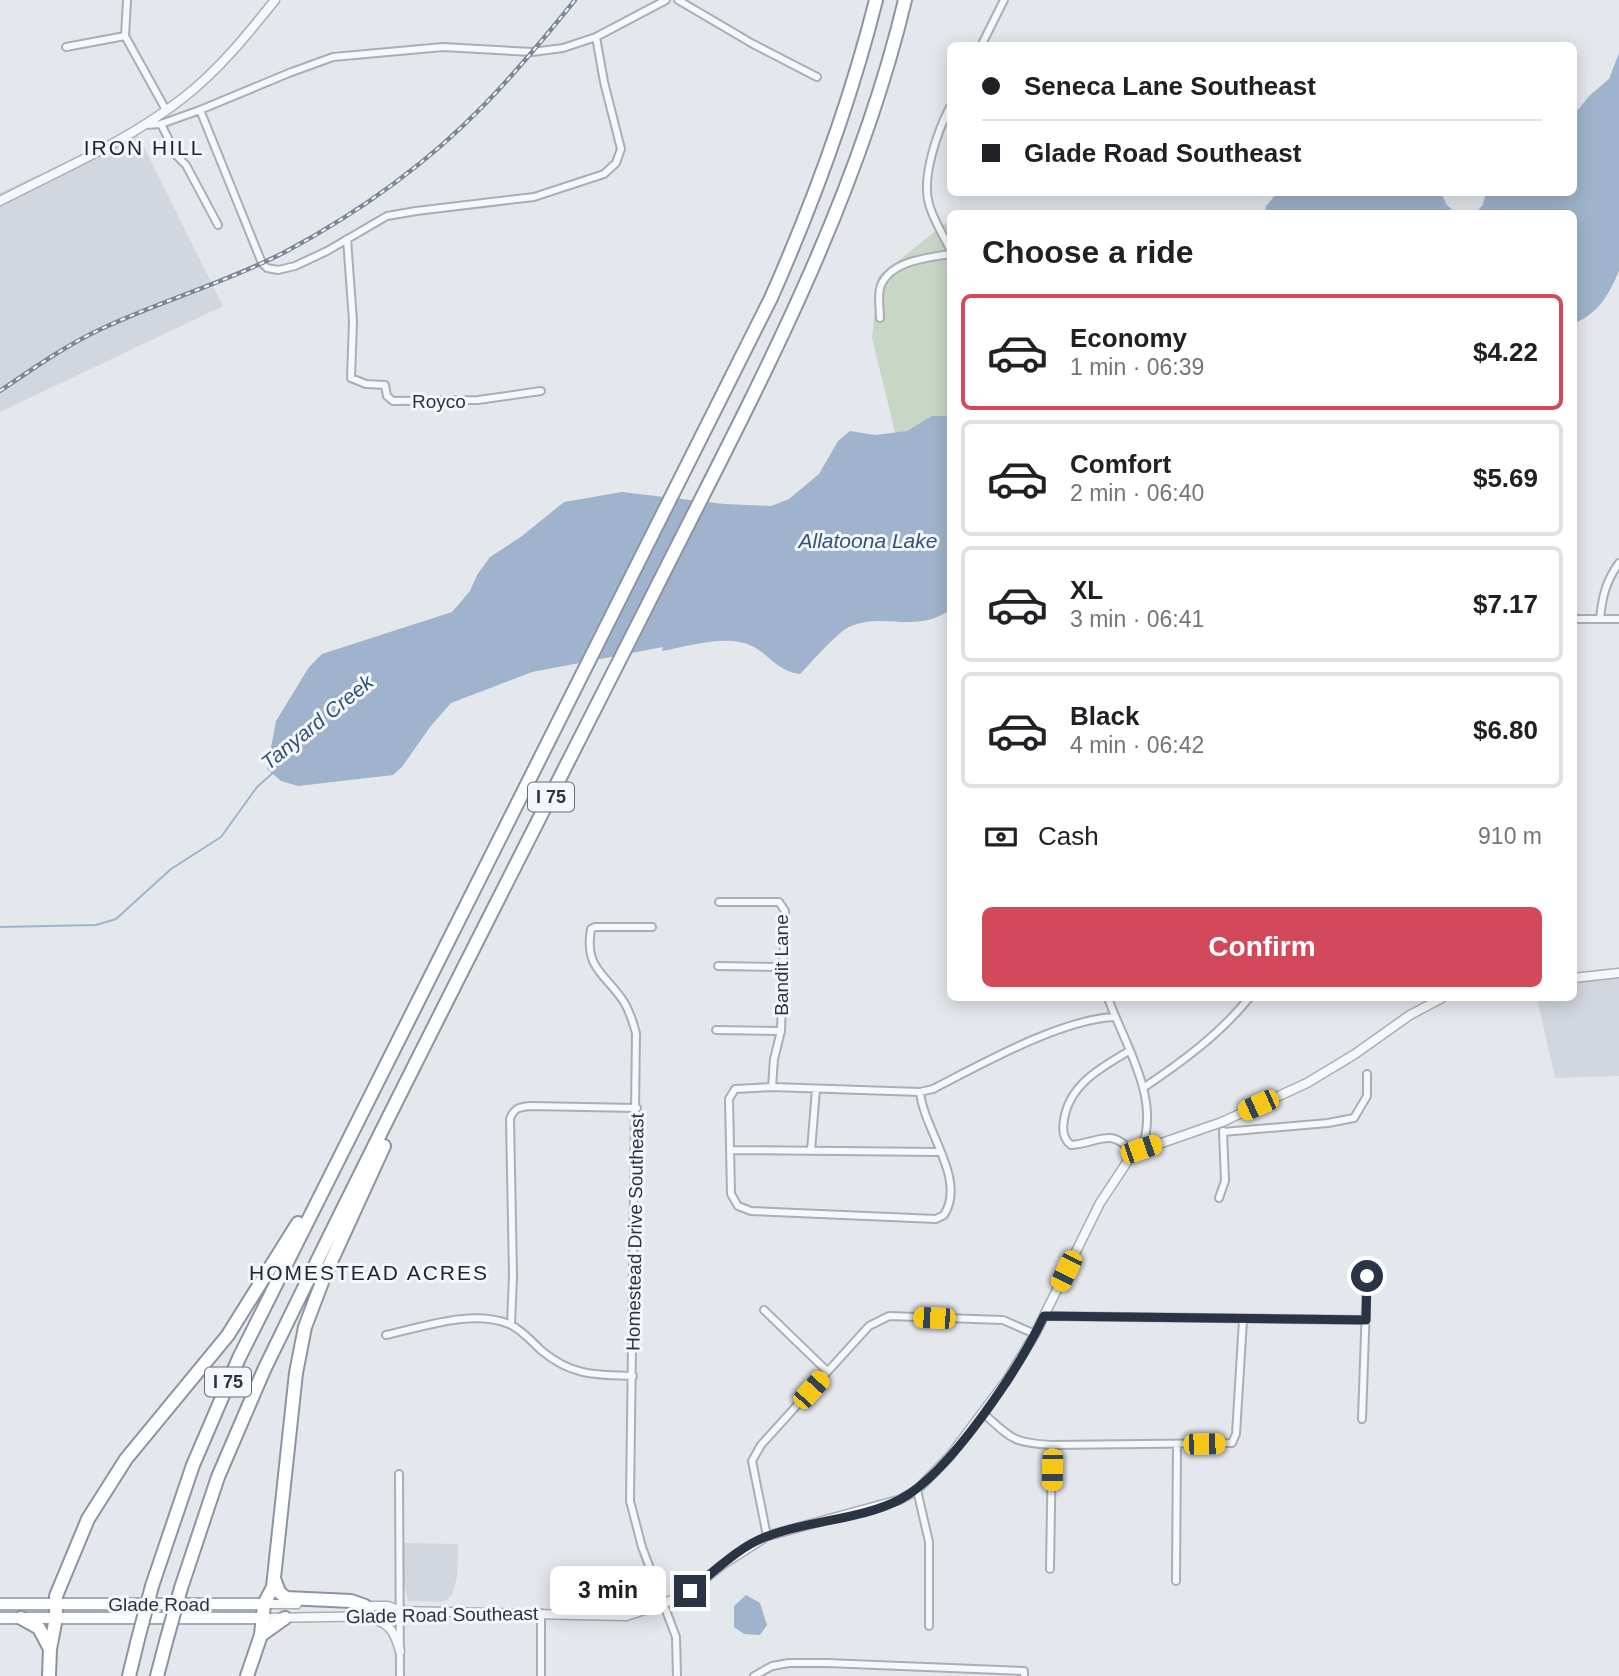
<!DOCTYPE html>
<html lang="en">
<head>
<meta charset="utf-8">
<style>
	:root { --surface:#fff; --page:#f6f6f6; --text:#202124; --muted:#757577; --line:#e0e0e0; --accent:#d1495b }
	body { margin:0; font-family:Arial,sans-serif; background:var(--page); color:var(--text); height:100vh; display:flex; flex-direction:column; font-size:26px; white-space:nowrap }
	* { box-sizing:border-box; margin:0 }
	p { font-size:23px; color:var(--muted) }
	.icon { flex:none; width:38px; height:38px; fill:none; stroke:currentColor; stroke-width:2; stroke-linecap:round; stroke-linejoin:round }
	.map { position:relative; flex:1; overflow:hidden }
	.side { position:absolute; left:947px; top:210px; width:630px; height:791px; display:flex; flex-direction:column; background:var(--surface); border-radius:10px; box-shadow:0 4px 18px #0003 }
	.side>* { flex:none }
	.top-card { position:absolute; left:947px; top:42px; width:630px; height:154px; border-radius:10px; box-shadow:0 4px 18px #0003; display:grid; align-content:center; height:154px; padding:0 35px; background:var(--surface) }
	.end { position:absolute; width:32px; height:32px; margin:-16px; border:9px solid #2b3445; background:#fff; box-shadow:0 0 0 4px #fff }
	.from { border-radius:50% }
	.bubble { position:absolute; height:49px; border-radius:10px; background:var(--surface); box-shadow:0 4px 18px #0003; font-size:23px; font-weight:600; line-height:49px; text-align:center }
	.car { position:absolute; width:21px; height:42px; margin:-21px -10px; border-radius:9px; box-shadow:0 0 5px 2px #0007; background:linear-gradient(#f5c518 24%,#345 0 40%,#f5c518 0 76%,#345 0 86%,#f5c518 0) }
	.top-card b { display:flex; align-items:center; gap:24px; height:66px; font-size:26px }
	.top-card b+b { border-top:2px solid var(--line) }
	.top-card i { width:18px; height:18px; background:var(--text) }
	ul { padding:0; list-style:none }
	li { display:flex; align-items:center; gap:21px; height:116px; margin:0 14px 10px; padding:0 21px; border:4px solid var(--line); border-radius:10px }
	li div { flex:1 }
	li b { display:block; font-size:26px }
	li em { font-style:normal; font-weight:600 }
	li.current { border-color:var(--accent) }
	li>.icon { width:63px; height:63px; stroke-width:1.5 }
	h2 { padding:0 35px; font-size:32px; line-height:84px }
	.pay { display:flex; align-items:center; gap:18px; height:77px; padding:0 35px; font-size:26px }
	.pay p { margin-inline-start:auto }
	.primary-button { display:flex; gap:14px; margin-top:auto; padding:14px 35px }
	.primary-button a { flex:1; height:80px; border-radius:10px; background:var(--accent); color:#fff; font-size:28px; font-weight:600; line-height:80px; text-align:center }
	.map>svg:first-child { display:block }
	.built { fill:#d2d6de }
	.green { fill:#c9d6c5 }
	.water { fill:#9fb4cc }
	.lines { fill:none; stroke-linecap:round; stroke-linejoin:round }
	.stream { stroke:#9fb4cc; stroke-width:2 }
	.minor-casing { stroke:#a9aeb7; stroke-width:10 }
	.tertiary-casing { stroke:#a9aeb7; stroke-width:11 }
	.primary-casing { stroke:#a3abb8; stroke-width:14 }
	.motorway-casing { stroke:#8b94a3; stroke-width:16 }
	.minor { stroke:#f7f8fa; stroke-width:6 }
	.tertiary { stroke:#f7f8fa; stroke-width:8 }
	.primary { stroke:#fff; stroke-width:10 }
	.motorway { stroke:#fff; stroke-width:12 }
	.rail-casing { stroke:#7d8696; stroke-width:4.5 }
	.rail { stroke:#f4f6f9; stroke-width:2; stroke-dasharray:5; stroke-linecap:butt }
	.motorway-bridge-casing { stroke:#8b94a3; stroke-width:16; stroke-linecap:butt }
	.motorway-bridge { stroke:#fff; stroke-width:12 }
	.route { stroke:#2b3445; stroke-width:9 }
	.labels { text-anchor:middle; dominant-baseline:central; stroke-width:6; stroke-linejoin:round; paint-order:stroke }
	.shield { fill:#f4f6f9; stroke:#676e7b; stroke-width:2 }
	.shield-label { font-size:18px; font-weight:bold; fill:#2b3445 }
	.street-label { font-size:19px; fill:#2b3445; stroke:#f4f6f9 }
	.neighbourhood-label { font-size:21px; letter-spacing:2px; fill:#1d2536; stroke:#f4f6f9 }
	.water-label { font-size:21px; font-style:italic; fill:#34527a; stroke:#f4f6f9 }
</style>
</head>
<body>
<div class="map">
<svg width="1619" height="1676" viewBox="0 0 1619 1676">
	<rect width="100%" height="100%" fill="#e4e7ec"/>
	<path class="built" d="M 135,129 L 223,306 L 0,412 L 0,193 Z
		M 1619,972 L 1619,1076 L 1555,1078 L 1537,998 L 1573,998 L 1573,978 Z
		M 403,1543 L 458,1544 L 457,1577 L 452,1595 L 447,1600 L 440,1602 L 408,1601 L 403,1578 Z"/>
	<path class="green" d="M 947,222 L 950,222 L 950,446 L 896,436 L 872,338 L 878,277 Z"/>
	<path class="water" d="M 1619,53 L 1619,271 C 1608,296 1599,313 1573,324 L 1573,214 L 1476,213 L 1483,204 L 1486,193 L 1573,192 L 1573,116 L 1590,95 L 1609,79 Z
		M 1278,192 L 1441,193 L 1447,205 L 1455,213 L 1265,213 L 1266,206 Z
		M 932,416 L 950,416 L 950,610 C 915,634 886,612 851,626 C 838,631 811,663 800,674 C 780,672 771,657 754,647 C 728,633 690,646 662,651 L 663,647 L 532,672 L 451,703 L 430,727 L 402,767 L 393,775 L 298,786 L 281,781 L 267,769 L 276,721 L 309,667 L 322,654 L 452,612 L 470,591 L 477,575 L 490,557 L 522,536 L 564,502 L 622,492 L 724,504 L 771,506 L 789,499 L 819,474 L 838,441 L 850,431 L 875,435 L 907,431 Z
		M 746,1595 L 760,1603 L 767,1625 L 760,1635 L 744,1634 L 734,1627 L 734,1606 Z"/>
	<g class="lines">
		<path class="stream" d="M 0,927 L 96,925 L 116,919 L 171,869 L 221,837 L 257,787 L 274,772"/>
		<defs>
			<path id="minor" d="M 127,0 L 125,36 L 166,110
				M 678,0 L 753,44 L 817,77
				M 981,46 L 1004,0
				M 66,47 L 125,36
				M 950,107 C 938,130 921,177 929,204 C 933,219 943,235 950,249
				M 200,110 L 262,263 L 267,268 L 278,270 L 295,266 L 327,251 L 387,216 L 416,211 L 534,197 L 604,174 L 616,163 L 621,149 L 604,82 L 596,37
				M 161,124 L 177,156 L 186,165 L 218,225
				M 144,125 L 161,124 L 200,110 L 289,73 L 333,57 L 443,47 L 532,52 L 563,48 L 596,37 L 666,0
				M 347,239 L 353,321 L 351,378 L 366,384 L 385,385 L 387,396 L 393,401 L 478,400 L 541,391
				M 880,318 C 880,307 877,295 881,285 C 892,260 928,258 950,254
				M 1573,619 L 1619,619
				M 1600,619 C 1602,597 1606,581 1619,563
				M 719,902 L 779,902 L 785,911 L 781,1031 L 774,1059 L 772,1087
				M 652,927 L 595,927 L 591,929 C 584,969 606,974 624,1002 C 630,1012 633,1022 636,1033 L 630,1501 L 642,1547 L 676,1637 L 677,1676
				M 718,966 L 784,967
				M 1108,998 C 1124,1043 1162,1100 1141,1149
				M 716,1030 L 781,1031
				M 1129,1051 C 1100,1068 1069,1085 1064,1120 C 1062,1130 1063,1139 1071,1145 C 1100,1143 1110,1126 1133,1153
				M 1143,1088 C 1182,1062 1220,1034 1249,998
				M 920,1092 C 924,1131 967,1179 944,1215 L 936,1219 L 751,1211 L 738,1206 L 731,1194 L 729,1099 L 735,1089 L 772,1087 L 920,1092 L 933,1089 C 982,1064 1061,1019 1115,1017
				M 1223,1132 L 1328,1123 L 1354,1118 L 1367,1096 L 1367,1074
				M 730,1150 L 940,1152
				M 811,1151 L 816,1089
				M 1219,1198 L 1225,1181 L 1223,1131
				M 764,1310 L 827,1371
				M 1044,1316 L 1366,1320
				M 511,1325 L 513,1275 L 510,1119 C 514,1108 519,1107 530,1106 L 637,1108
				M 386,1335 C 423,1327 472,1309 509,1324 C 521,1329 532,1342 542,1351 C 572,1376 596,1375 633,1376
				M 983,1413 C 1012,1439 1013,1443 1052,1445 L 1232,1443 L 1236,1434 L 1243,1320
				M 1362,1419 L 1367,1276
				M 399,1474 L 400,1676
				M 917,1490 L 929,1542 L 929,1626
				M 767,1536 L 752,1461 L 761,1445 L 869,1326 L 889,1316 L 1003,1320 L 1035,1334
				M 1050,1569 L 1052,1445
				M 1176,1581 L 1177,1444
				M 541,1676 L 541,1613
				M 754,1676 L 772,1666 L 789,1663 L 827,1663 L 1024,1671 L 1024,1676"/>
			<path id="tertiary" d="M 0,201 C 62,169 128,141 183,98 C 219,70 247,35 275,0
				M 1573,978 L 1619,973
				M 264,1604 L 297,1604
				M 362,1606 L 388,1606 L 400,1611
				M 262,1618 L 388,1616 L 400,1611 L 626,1616 L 663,1604 L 690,1591 L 722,1565 L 767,1536 L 899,1500 L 917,1490 L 950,1456 L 1007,1380 L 1035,1334 L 1100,1203 L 1133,1153 L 1222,1122 L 1307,1083 L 1355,1054 L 1410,1015 L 1442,998
				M 375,1620 C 391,1623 396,1637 400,1651"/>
			<path id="primary" d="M 0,1604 L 264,1604
				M 0,1618 L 262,1618"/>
			<path id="motorway" d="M 275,1581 L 279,1592 L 286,1598 L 351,1601 L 365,1606
				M 152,1586 L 193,1465 L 239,1358 L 771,298 C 814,201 850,103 876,0
				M 181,1588 L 218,1477 L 264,1370 C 388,1114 518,861 646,608 C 745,410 853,217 905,0
				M 21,1618 L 39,1628 L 50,1649
				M 261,1635 L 285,1618
				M 49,1676 L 50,1649 L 56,1618 L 56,1596 L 88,1519 L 126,1459 L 228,1335 L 298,1223
				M 129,1676 L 138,1639
				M 157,1676 L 167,1638
				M 247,1676 L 261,1635 L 264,1604 L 273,1587 L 296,1373 L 305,1327 L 324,1277 L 384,1146"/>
		</defs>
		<use href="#minor" class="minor-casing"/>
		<use href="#tertiary" class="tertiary-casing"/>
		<use href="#primary" class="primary-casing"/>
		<use href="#motorway" class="motorway-casing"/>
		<use href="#minor" class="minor"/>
		<use href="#tertiary" class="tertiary"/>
		<use href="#primary" class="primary"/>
		<use href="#motorway" class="motorway"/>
		<defs>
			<path id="rail" d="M 0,391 C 31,370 65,346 99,330 C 160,301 225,283 285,252 C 358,213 427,164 485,104 C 517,71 546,36 575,0"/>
		</defs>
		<use href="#rail" class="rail-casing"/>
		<use href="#rail" class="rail"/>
		<defs>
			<path id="motorway-bridge" d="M 167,1638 L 181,1588
				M 138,1639 L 152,1586"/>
		</defs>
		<use href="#motorway-bridge" class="motorway-bridge-casing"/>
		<use href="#motorway-bridge" class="motorway-bridge"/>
	</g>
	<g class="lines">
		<path class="route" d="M 690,1591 C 714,1572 739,1546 768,1536 C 810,1520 861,1520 901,1499 C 951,1472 1019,1368 1044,1316 L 1366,1320 L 1367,1276"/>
	</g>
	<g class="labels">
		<g class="shield">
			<rect x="528" y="782.5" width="46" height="29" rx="5"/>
			<rect x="205" y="1367.5" width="46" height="29" rx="5"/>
		</g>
		<g class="shield-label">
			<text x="551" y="797">I 75</text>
			<text x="228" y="1382">I 75</text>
		</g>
		<g class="street-label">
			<text x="439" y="401">Royco</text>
			<text transform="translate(781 965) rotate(-90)">Bandit Lane</text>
			<text transform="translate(635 1232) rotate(-89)">Homestead Drive Southeast</text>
			<text x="159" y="1604">Glade Road</text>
			<text transform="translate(442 1615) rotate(-1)">Glade Road Southeast</text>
		</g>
		<g class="neighbourhood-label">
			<text x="144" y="147">IRON HILL</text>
			<text x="369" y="1272">HOMESTEAD ACRES</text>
		</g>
		<g class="water-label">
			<text x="868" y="540">Allatoona Lake</text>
			<text transform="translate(317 722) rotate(-39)">Tanyard Creek</text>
		</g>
	</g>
</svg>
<i class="end from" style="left:1367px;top:1276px"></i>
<i class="end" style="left:690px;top:1591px"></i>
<div class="bubble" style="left:550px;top:1566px;width:116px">3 min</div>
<i class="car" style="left:1258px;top:1105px;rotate:246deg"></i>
<i class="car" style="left:1141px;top:1149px;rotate:71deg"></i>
<i class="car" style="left:1066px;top:1271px;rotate:206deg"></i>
<i class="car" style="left:934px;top:1318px;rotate:272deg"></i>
<i class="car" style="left:811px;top:1390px;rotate:42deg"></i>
<i class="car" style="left:1204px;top:1444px;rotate:89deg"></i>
<i class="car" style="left:1052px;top:1470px;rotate:181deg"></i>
<div class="top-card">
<b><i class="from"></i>Seneca Lane Southeast</b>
<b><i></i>Glade Road Southeast</b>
</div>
<section class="side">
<h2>Choose a ride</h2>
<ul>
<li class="current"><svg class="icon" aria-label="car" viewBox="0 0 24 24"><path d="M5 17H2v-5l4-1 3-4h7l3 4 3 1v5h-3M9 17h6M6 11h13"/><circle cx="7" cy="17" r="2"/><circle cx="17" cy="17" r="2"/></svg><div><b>Economy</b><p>1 min · 06:39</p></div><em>$4.22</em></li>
<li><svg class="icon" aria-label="car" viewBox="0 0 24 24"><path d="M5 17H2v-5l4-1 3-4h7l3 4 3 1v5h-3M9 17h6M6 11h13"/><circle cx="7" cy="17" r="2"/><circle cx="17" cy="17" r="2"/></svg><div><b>Comfort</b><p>2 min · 06:40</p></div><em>$5.69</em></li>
<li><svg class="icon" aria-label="car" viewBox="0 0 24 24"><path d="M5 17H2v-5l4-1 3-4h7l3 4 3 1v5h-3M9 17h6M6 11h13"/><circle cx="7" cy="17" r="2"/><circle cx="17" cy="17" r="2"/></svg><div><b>XL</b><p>3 min · 06:41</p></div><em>$7.17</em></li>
<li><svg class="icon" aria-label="car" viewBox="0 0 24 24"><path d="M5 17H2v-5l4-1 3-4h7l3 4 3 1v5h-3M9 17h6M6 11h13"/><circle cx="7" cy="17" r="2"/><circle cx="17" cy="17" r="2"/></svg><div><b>Black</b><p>4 min · 06:42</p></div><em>$6.80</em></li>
</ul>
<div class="pay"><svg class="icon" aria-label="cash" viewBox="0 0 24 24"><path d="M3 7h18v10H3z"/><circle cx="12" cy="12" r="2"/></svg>Cash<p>910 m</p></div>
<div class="primary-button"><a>Confirm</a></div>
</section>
</div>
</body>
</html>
